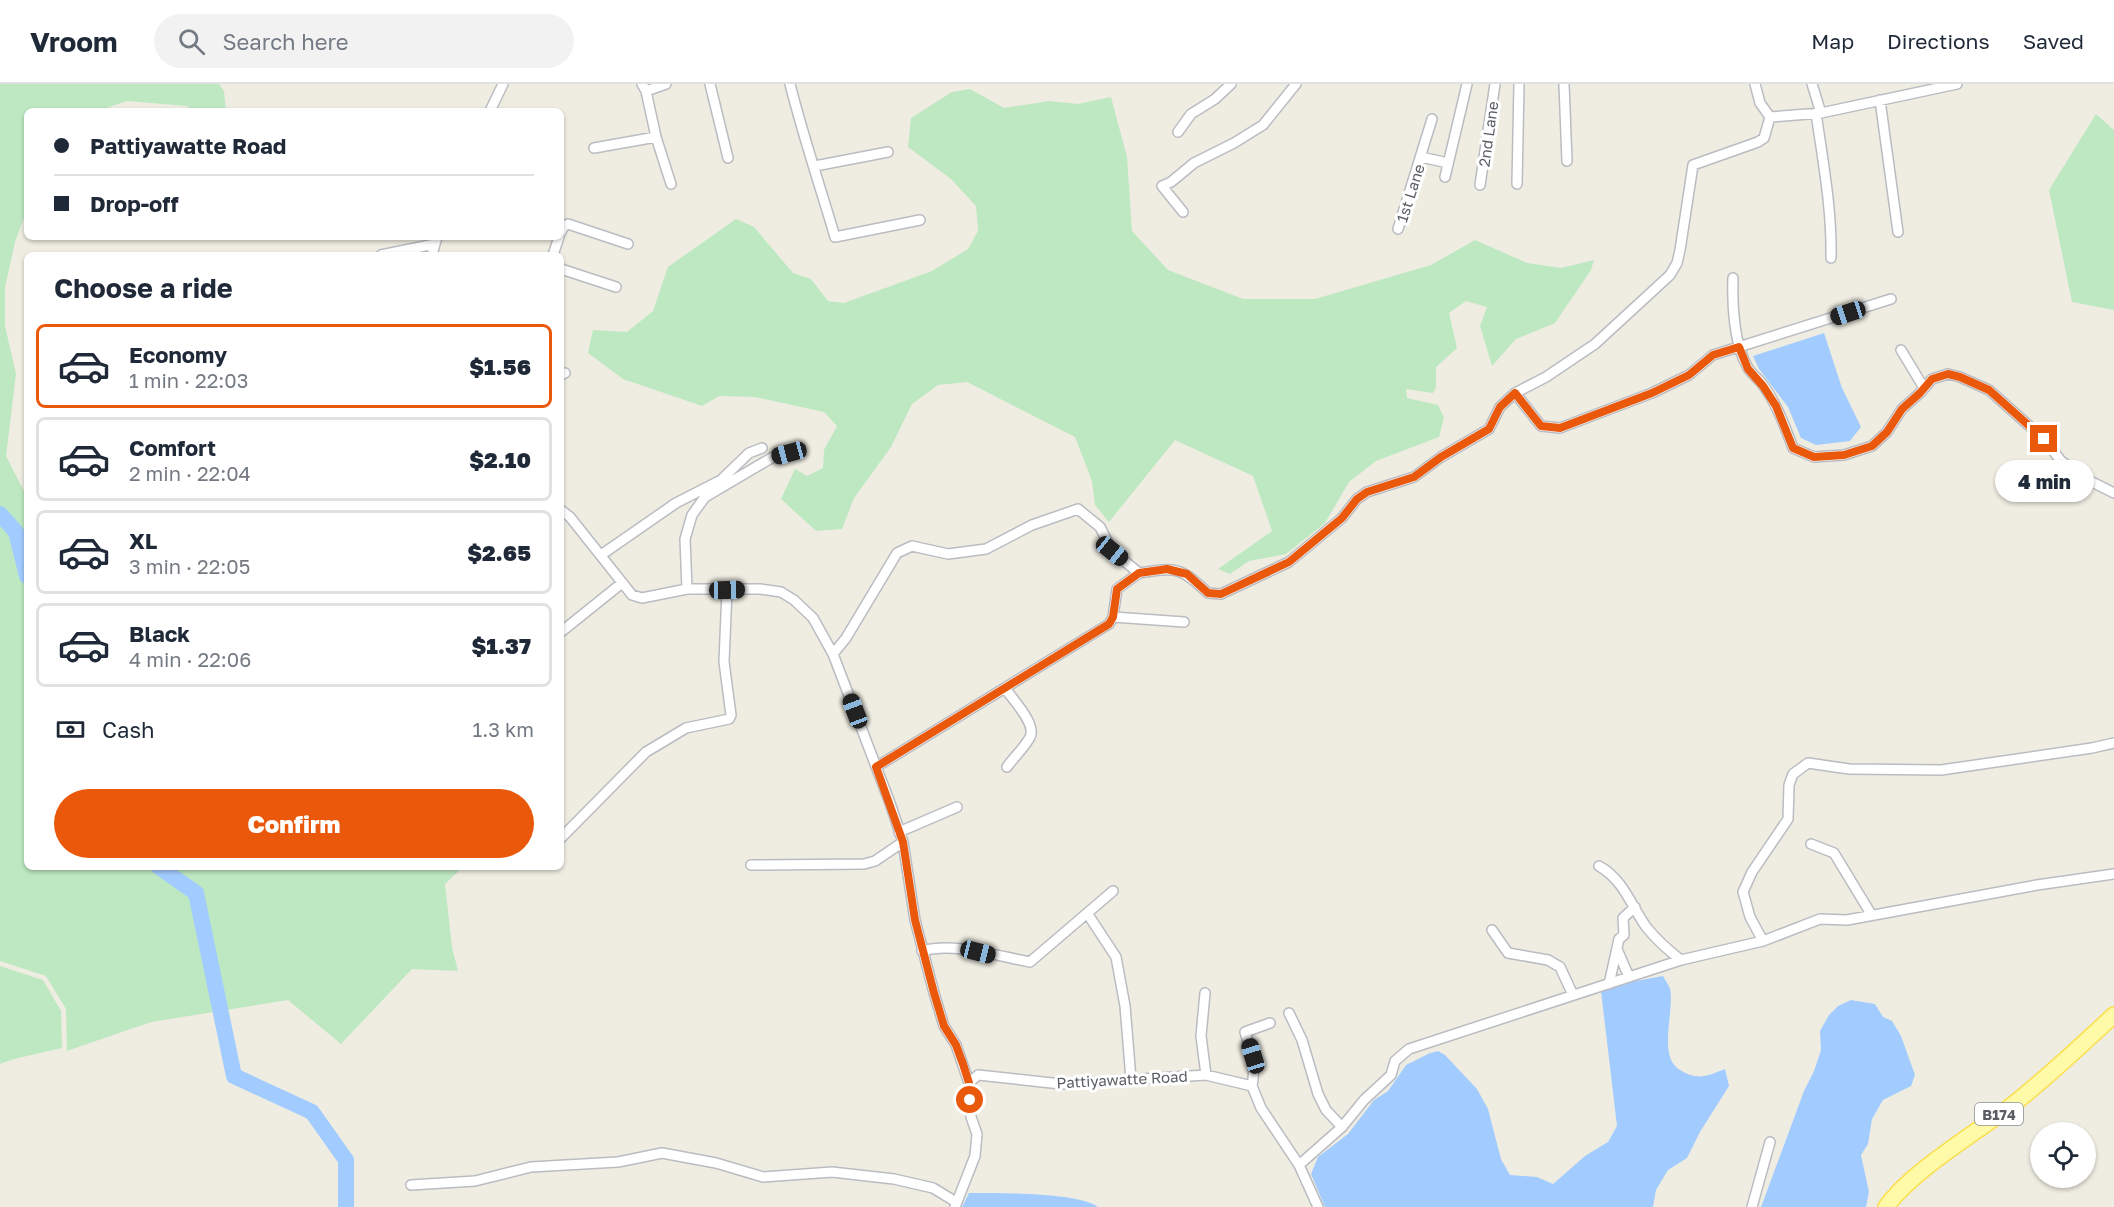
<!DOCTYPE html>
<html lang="en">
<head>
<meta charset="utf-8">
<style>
	:root { --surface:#fff; --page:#f2f2f3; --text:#1f2937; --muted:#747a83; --line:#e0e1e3; --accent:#ea580c }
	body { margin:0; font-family:"Golos Text",sans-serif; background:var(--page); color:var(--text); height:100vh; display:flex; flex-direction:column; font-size:22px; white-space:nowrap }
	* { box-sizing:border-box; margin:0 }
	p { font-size:20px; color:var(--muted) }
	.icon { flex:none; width:33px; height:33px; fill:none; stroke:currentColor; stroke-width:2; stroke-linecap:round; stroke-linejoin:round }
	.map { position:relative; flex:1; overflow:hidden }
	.sheet { position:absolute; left:24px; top:168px; width:540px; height:618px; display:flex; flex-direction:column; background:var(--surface); border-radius:9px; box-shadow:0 2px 4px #0004 }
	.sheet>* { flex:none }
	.guide { position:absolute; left:24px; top:24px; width:540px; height:132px; border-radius:9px; box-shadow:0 2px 4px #0004; display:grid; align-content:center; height:132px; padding:0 30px; background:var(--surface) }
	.tools { position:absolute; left:2030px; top:1038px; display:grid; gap:12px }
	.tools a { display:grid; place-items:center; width:66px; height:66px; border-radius:50%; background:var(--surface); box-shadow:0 2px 4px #0004; font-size:30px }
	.end { position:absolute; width:27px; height:27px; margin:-14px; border:8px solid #ea580c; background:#fff; box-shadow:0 0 0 3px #fff }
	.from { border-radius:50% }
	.bubble { position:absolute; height:42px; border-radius:21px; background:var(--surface); box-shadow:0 2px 4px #0004; font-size:20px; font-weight:800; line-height:42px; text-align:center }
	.car { position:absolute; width:18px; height:36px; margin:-18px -9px; border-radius:8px; box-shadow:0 0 4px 2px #0007; background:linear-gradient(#222 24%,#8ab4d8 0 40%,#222 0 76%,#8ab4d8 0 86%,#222 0) }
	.guide b { display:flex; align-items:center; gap:21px; height:57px; font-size:22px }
	.guide b+b { border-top:2px solid var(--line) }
	.guide i { width:15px; height:15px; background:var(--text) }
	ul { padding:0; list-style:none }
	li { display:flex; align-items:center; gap:18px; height:84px; margin:0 12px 9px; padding:0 18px; border:3px solid var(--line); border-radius:9px }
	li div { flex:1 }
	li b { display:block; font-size:22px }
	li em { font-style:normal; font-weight:800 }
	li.selected { border-color:var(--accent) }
	li>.icon { width:54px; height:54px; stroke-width:1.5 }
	h2 { padding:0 30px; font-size:27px; line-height:72px }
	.pay { display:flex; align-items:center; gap:15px; height:66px; padding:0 30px; font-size:22px }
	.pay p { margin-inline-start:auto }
	.button { display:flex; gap:12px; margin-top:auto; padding:12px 30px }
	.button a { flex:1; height:69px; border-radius:36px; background:var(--accent); color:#fff; font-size:24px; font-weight:800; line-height:69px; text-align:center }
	header { display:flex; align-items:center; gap:36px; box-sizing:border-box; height:84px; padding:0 30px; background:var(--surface); border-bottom:2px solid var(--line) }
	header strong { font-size:28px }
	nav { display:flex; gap:33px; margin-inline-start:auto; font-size:21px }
	.search { width:420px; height:54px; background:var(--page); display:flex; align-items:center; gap:15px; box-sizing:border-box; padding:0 21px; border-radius:33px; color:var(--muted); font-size:22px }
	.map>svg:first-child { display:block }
	.green { fill:#bde8c1 }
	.water { fill:#a2ccff }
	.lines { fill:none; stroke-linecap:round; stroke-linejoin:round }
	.river { stroke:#a2ccff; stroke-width:16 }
	.minor-casing { stroke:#babcc2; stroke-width:12 }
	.primary-casing { stroke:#fbde4f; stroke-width:18 }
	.minor { stroke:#fff; stroke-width:9 }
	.primary { stroke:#fffaa7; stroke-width:15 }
	.route { stroke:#ea580c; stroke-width:8 }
	.labels { text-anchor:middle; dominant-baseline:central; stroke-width:6; stroke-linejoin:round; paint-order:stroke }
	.shield { fill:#fff; stroke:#8c8e92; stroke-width:1.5 }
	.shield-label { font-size:14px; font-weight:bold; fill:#5a5e64 }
	.street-label { font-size:15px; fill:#5a5e64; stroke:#fff }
</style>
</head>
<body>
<header>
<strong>Vroom</strong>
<div class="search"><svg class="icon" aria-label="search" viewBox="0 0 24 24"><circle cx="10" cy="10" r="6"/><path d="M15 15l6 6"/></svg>Search here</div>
<nav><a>Map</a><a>Directions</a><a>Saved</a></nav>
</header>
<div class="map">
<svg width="2114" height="1123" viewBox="0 0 2114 1123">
	<rect width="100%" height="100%" fill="#efede2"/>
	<path class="green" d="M 0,0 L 219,0 L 224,7 L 226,27 L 193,27 L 187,22 L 127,17 L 98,27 L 27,27 L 27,126 L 15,158 L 5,203 L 5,242 L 16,290 L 6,372 L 27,413 L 27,783 L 463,783 L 445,800 L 452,863 L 458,887 L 412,885 L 341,960 L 288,916 L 151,938 L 67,967 L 66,925 L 46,892 L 0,877 Z
		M 970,5 L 1004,24 L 1049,17 L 1078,20 L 1111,13 L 1127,73 L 1132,147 L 1168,186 L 1243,215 L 1315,215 L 1431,181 L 1475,156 L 1527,179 L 1561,184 L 1594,176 L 1591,186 L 1555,239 L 1516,255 L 1492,282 L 1480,242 L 1487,223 L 1466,217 L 1449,229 L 1457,264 L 1436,283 L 1436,303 L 1433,309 L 1406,305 L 1407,314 L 1438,321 L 1444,334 L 1439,353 L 1376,377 L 1349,398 L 1325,439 L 1286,470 L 1249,477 L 1230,490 L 1218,485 L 1272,447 L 1253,392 L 1175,356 L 1109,438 L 1095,421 L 1092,397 L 1075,353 L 967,298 L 938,301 L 912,320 L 891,363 L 854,414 L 842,445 L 816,447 L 781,415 L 795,385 L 807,392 L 823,384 L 824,366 L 837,342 L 824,328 L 755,313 L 719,312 L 702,322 L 623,295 L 588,269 L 593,246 L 627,248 L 653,227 L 668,183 L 736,135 L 754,143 L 793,189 L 811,195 L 828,217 L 844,219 L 932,187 L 968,165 L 978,147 L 976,122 L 951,95 L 908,63 L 911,34 L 952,8 Z
		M 2096,30 L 2114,46 L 2114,226 L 2072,218 L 2049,106 Z
		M 0,882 L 43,896 L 61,927 L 62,964 L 14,975 L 0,980 Z"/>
	<path class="water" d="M 1824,249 L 1842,304 L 1861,343 L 1850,357 L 1816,361 L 1801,354 L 1788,323 L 1759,285 L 1753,272 Z
		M 1663,892 C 1665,896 1669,901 1670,905 C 1675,926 1657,973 1680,986 C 1698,997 1707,992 1725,985 L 1729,1002 L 1700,1048 L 1687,1074 L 1668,1086 L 1656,1106 L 1653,1123 L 1325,1123 L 1311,1090 L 1318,1073 L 1348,1050 L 1374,1016 L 1388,1007 L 1406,981 L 1430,969 L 1438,967 L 1445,971 L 1477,1005 L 1488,1025 L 1501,1075 L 1510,1091 L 1537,1093 L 1553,1100 L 1585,1072 L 1608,1058 L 1617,1042 L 1601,907 L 1630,898 Z
		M 1851,916 L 1875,920 L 1883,933 L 1892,937 L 1901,952 L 1915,991 L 1911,1002 L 1883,1016 L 1872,1035 L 1868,1060 L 1861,1071 L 1869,1108 L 1866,1123 L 1761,1123 L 1804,1007 L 1814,987 L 1821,966 L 1820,947 L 1829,931 L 1838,922 Z
		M 969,1109 C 996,1109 1079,1108 1098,1123 L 962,1123 Z"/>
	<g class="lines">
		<path class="river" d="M 0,430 L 16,448 L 27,492
			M 159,783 L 196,809 L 234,992 L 312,1028 L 346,1076 L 346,1123"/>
		<defs>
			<path id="minor" d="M 642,0 L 646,7 L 666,0
				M 710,0 L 728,74
				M 790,0 C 803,52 820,102 835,153 L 920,136
				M 1564,0 L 1567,77
				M 1755,0 L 1760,19 L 1770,33 L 1821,29 L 1957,0
				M 1812,0 L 1821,29
				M 646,7 L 656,53 L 671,100
				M 1880,16 L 1898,148
				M 490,27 L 503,0
				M 1816,29 C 1823,78 1832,125 1831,174
				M 1178,48 L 1191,30 L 1215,15 L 1231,0
				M 594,64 L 656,53
				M 1421,73 L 1448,79
				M 815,82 L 888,68
				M 1445,93 L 1467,0
				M 1517,100 L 1519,0
				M 1480,101 L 1495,0
				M 1183,128 L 1162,102 L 1171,98 L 1194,79 L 1234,59 L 1263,41 L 1296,0
				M 1398,145 L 1432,35
				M 561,148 L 563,143 L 568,140 L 628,160
				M 381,171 L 435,160
				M 432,171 L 437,153
				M 553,171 L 559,153
				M 561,185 L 616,203
				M 1733,194 C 1732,221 1734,261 1748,284 C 1752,291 1759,295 1763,301 C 1777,320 1785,343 1793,364 L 1814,373 L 1844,371 L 1872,362 L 1887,348 L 1902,325 L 1920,309 L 1932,295 L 1948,290 L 1960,293 L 1989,306 L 2044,355 L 2061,377 L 2088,396 L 2114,409
				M 1901,266 L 1924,304
				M 561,291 L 565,289
				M 1515,309 L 1541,342 L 1560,344 L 1652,309 L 1689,291 L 1713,271 L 1891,215
				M 561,426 L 570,433 L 632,511 L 642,514 L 687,505 L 760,505 L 781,508 L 794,516 L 813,534 L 833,570 L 890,719 L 903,758 L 915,836 L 934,909 L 944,942 L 956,961 L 969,999 L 978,991 L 1061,1000 L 1206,991 L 1252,1002 L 1261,1024 L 1299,1081 L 1318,1123
				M 601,471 L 676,419 L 721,396 L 749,369 L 762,364
				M 1139,489 C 1177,483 1180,483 1208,509 L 1221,510 L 1289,478 L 1342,434 L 1357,415 L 1367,408 L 1414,393 L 1441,373 L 1489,345 L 1500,323 L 1515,309 L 1546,293 L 1595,260 L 1670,191 L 1677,179 L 1680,166 L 1693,81 L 1758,58 L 1764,54 L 1770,33
				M 687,505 L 685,455 L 692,431 L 705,413 L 773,373 L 789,369
				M 1113,533 L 1184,538
				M 561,548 L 622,499
				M 833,570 L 846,554 L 897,469 L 912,462 L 948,470 L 986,465 L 1032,441 L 1078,425 L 1100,443 L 1112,467 L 1139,489 L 1117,505 L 1113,533 L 1109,540 L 876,683
				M 1005,604 C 1012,615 1037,640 1030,653 C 1025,663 1014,673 1007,683
				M 899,748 L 957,723
				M 561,754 L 646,668 L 686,644 L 729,635 L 731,631 L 724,578 L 727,506
				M 1811,760 L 1834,769 L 1871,830
				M 751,781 L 864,780 L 875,777 L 903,758
				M 1599,782 C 1624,796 1631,822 1647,844 C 1657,856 1669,867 1681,876
				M 1087,829 L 1116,873 L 1125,922 L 1131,995
				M 1492,846 L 1508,869 L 1548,876 L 1560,883 L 1573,911
				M 1763,857 L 1750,833 L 1743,808 L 1752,788 L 1788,735 L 1789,701 L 1793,690 L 1808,679 L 1849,685 L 1941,686 L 2092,664 L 2114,659
				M 1617,865 L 1629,893
				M 922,867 C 954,858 997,872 1030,878 L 1113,807
				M 1609,900 L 1619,855 L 1624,851 L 1623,834 L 1635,823
				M 1205,909 L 1201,952 L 1206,991
				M 1289,929 L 1302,956 L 1318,1010 L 1326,1026 L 1342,1043
				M 1252,1002 C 1256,983 1251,966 1245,948 L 1270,939
				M 1299,1081 L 1342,1043 L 1364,1016 L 1391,991 L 1395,977 L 1409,965 L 1681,876 L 1763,857 L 1820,835 L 1847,836 L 2037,801 L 2114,790
				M 411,1101 L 475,1097 L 531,1083 L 618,1078 L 662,1069 L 716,1079 L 763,1093 L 832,1088 L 894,1095 L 933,1104 L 956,1118
				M 955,1123 L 975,1072 L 977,1050 L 971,1033 L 969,999
				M 1752,1123 L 1770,1058"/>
			<path id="primary" d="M 1886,1123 C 1911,1088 1971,1052 2007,1025 C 2044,997 2079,963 2114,931"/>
		</defs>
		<use href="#minor" class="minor-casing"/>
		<use href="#primary" class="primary-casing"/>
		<use href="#minor" class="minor"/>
		<use href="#primary" class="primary"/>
	</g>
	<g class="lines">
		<path class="route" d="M 970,1016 L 969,999 L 963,980 L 956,961 L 944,942 L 934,909 L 915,836 L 903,758 L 876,683 L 1109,540 L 1113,533 L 1117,505 L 1139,489 L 1167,485 L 1187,490 L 1208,509 L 1221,510 L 1289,478 L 1342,434 L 1357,415 L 1367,408 L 1414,393 L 1441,373 L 1489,345 L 1500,323 L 1515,309 L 1541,342 L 1560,344 L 1652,309 L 1689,291 L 1713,271 L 1739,263 L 1748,285 L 1763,302 L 1776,322 L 1793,364 L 1814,373 L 1844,371 L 1872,362 L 1887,348 L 1902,325 L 1920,309 L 1932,295 L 1948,290 L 1960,293 L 1989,306 L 2044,355"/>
	</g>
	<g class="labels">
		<rect class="shield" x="1975" y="1019" width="48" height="22" rx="4.5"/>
		<g class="shield-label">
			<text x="1999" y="1030">B174</text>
		</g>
		<g class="street-label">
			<text transform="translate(1488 50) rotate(-82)">2nd Lane</text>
			<text transform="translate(1410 109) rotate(-72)">1st Lane</text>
			<text transform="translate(1122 995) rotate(-3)">Pattiyawatte Road</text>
		</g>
	</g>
</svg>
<div class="tools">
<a><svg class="icon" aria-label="locate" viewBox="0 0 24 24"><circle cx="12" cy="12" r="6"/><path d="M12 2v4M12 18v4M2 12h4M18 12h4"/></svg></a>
</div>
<i class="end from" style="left:970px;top:1016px"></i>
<i class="end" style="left:2044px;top:355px"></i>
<div class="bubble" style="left:1995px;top:376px;width:99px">4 min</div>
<i class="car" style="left:1848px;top:229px;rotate:252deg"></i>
<i class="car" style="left:789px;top:369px;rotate:255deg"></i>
<i class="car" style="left:1112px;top:467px;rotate:129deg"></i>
<i class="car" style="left:727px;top:506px;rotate:89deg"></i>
<i class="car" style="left:855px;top:627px;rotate:339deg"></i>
<i class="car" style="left:978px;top:868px;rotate:104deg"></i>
<i class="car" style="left:1253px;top:972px;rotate:343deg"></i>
<div class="guide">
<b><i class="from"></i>Pattiyawatte Road</b>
<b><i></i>Drop-off</b>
</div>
<section class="sheet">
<h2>Choose a ride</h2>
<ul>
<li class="selected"><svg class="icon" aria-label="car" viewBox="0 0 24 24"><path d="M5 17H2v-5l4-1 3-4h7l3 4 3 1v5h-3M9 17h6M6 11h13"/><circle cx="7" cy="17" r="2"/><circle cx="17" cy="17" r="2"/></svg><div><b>Economy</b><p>1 min · 22:03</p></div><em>$1.56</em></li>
<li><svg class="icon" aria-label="car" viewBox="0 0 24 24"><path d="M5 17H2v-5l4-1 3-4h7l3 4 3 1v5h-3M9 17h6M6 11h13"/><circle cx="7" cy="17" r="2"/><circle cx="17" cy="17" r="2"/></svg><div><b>Comfort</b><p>2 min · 22:04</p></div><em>$2.10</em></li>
<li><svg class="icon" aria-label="car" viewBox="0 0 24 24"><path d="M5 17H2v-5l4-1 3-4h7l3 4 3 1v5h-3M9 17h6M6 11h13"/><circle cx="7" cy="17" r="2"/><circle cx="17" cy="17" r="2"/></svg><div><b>XL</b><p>3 min · 22:05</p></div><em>$2.65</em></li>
<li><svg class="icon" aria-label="car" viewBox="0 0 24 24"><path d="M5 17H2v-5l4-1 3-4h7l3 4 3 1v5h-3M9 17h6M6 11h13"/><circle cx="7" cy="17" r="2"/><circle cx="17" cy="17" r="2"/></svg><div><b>Black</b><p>4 min · 22:06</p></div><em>$1.37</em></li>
</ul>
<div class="pay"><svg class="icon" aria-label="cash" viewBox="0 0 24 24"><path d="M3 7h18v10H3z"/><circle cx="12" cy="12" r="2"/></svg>Cash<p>1.3 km</p></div>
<div class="button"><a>Confirm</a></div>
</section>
</div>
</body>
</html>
